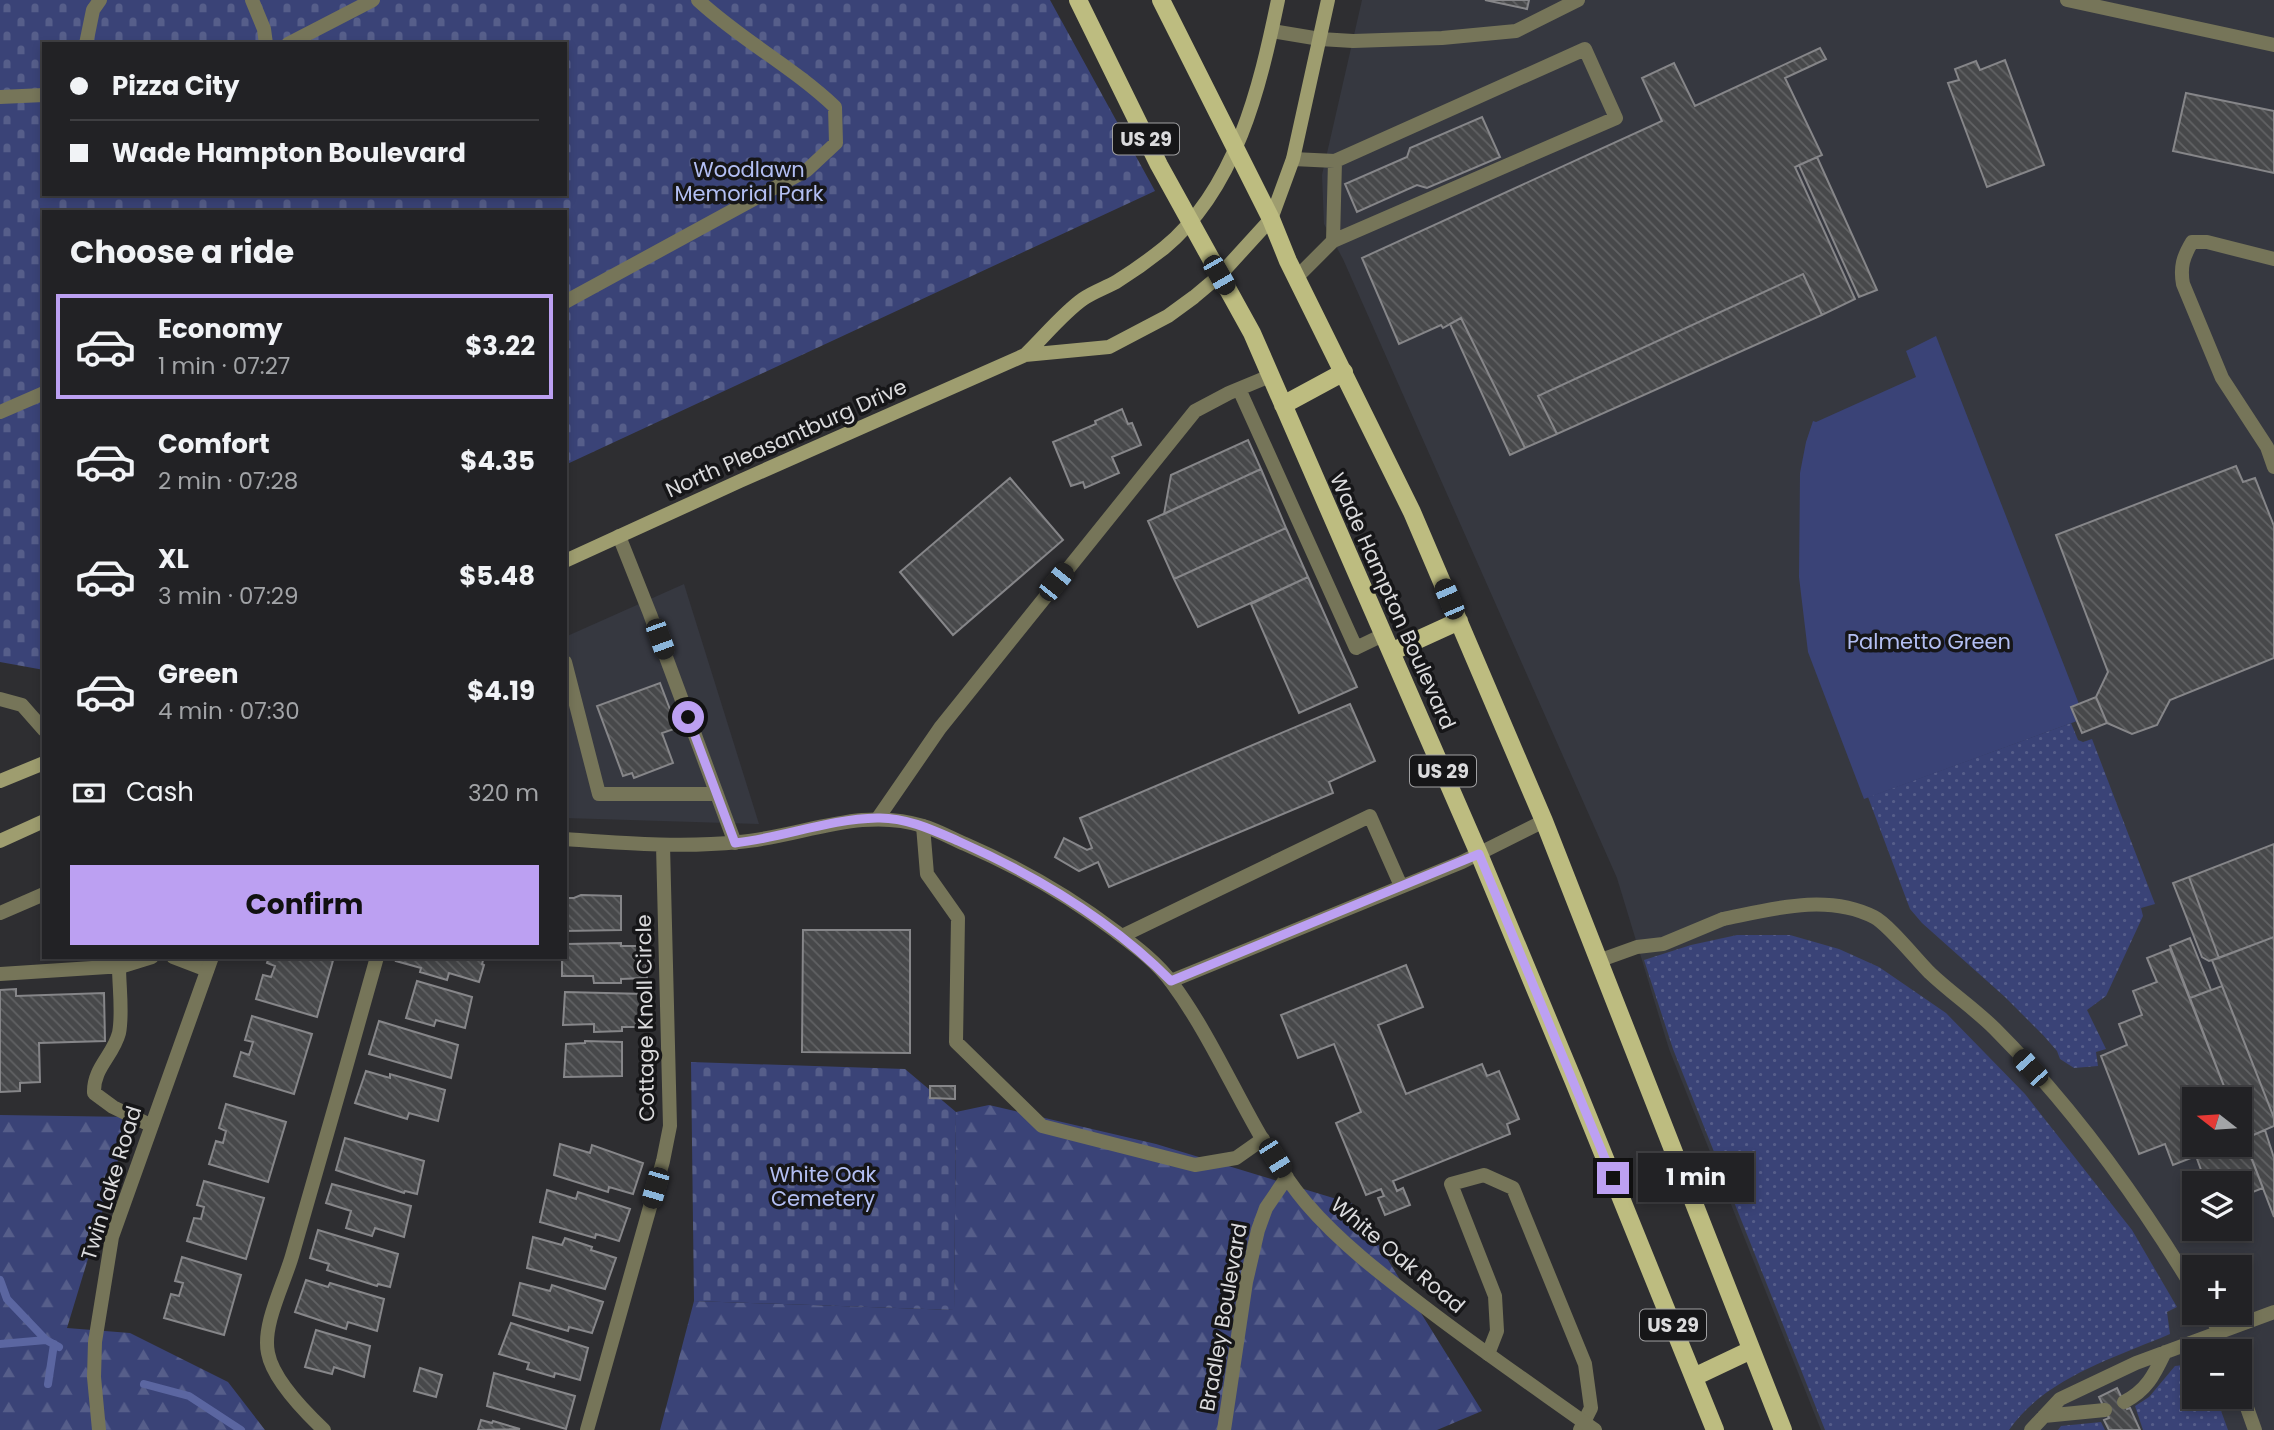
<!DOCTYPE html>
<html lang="en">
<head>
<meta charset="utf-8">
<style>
	:root { --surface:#222225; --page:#2e2f32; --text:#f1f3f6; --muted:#a2a4a7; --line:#3f3f42; --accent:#bca0f2 }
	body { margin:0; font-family:Poppins,sans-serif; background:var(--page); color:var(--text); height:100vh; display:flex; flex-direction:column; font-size:26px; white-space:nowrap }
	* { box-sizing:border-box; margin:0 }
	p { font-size:23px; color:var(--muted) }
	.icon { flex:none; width:38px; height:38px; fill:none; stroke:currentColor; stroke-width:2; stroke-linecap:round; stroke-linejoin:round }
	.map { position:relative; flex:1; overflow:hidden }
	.panel { position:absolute; left:42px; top:210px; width:525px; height:749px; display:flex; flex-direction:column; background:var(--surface); border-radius:0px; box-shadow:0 4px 10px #0003,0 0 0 2px var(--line) }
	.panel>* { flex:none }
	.hud { position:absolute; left:42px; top:42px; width:525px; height:154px; border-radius:0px; box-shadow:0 4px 10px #0003,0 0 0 2px var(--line); display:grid; align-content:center; height:154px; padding:0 28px; background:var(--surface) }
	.needle { width:46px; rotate:287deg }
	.buttons { position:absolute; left:2182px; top:1087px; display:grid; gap:14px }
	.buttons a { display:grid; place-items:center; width:70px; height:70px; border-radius:0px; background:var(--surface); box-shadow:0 4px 10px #0003,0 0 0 2px var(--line); font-size:35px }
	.end { position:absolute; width:32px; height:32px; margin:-16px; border:9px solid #bca0f2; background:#111; box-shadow:0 0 0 4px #111 }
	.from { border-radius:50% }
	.bubble { position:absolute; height:49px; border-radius:0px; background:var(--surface); box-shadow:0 4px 10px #0003,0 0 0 2px var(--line); font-size:23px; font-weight:700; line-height:49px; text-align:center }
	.car { position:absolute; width:21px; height:42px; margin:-21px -10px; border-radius:9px; box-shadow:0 0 5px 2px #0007; background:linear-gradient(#222 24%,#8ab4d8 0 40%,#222 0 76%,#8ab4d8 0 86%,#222 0) }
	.hud b { display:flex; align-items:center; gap:24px; height:66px; font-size:26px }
	.hud b+b { border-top:2px solid var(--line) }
	.hud i { width:18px; height:18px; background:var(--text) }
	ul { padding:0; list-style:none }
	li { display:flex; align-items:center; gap:21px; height:105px; margin:0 14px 10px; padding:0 14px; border:4px solid transparent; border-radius:0px }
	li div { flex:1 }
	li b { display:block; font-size:26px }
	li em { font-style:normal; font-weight:700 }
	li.selected { border-color:var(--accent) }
	li>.icon { width:63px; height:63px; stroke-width:1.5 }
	h2 { padding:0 28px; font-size:32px; line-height:84px }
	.pay { display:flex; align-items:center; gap:18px; height:77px; padding:0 28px; font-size:26px }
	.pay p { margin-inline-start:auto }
	.action { display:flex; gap:14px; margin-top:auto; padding:14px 28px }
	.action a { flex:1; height:80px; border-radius:0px; background:var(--accent); color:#111; font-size:28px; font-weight:700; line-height:80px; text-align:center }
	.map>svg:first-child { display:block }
	.built { fill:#363840; fill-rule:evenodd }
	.grass { fill:url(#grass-dots) }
	.forest { fill:url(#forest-firs) }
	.cemetery { fill:url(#cemetery-stones); fill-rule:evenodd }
	.park { fill:#3a4377 }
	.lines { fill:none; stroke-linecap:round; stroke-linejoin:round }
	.stream { stroke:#5b66a1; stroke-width:8 }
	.building { fill:url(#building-back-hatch); stroke:#868689; stroke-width:2 }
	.lane { stroke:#767559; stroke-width:14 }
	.street { stroke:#767559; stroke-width:14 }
	.secondary { stroke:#9e9d6f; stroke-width:14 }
	.primary { stroke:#bdbc80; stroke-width:18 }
	.route { stroke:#bca0f2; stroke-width:9 }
	.labels { text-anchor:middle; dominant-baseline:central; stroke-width:7; stroke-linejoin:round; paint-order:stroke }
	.shield { fill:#161618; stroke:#a0a0a2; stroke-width:2 }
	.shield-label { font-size:19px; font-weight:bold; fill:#dbdbdd }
	.park-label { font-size:21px; fill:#b3bff3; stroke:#161618 }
	.street-label { font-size:21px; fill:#dbdbdd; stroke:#161618 }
</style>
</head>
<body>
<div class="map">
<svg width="2274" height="1430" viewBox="0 0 2274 1430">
	<defs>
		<pattern id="grass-dots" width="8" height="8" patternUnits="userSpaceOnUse" patternTransform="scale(1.75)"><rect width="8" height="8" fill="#3a4377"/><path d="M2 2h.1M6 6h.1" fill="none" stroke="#565e8a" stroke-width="1.8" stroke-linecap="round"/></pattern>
		<pattern id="forest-firs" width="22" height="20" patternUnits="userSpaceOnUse" patternTransform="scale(1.75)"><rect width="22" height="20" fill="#3a4377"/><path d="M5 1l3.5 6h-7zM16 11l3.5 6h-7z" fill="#565e8a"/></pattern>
		<pattern id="cemetery-stones" width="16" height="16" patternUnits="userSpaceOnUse" patternTransform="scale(1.75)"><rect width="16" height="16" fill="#3a4377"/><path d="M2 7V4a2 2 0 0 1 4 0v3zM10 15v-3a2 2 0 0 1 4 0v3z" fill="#565e8a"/></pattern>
		<pattern id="building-back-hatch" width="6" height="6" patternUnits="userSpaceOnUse" patternTransform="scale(1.75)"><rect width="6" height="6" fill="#47484a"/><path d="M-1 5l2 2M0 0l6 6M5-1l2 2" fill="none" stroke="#616264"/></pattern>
	</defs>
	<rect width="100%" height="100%" fill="#2e2e31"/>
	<path class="built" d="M 1362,0 L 2274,0 L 2274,1430 L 1821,1430 L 1669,1049 L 1617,878 L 1343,259 L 1324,224 L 1322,175 ZM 2194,1099 L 2240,1099 L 2240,1144 L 2194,1144 ZM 2194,1183 L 2240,1183 L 2240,1228 L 2194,1228 ZM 2194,1267 L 2240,1267 L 2240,1312 L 2194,1312 ZM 2194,1351 L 2240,1351 L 2240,1396 L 2194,1396 Z
		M 684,584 L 759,824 L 565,818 L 565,637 Z"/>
	<path class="grass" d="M 2071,723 L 2078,740 L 2083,742 L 2092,739 L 2155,904 L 2141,908 L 2143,916 L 2106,996 L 2087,1010 L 2106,1049 L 2096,1052 L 2098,1066 L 2074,1068 L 2060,1059 L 2057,1051 L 2043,1035 L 2005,997 L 1922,923 L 1910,909 L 1868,797 Z
		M 1737,935 L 1790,935 L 1839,949 L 1879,967 L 1946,1013 L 2025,1094 L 2132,1230 L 2177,1307 L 2167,1312 L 2170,1334 C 2114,1358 2045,1378 2009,1430 L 1825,1430 L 1673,1049 L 1644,960 L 1691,945 Z
		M 2191,1364 L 2194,1365 L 2194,1396 L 2216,1397 L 2228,1430 L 2143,1430 L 2135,1406 L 2149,1397 L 2175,1366 Z
		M 2101,1422 L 2105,1430 L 2058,1430 L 2061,1426 Z"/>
	<path class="forest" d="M 989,1105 L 1156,1144 L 1353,1204 L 1482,1411 L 1437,1430 L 660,1430 L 694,1301 L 954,1310 L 956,1112 Z
		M 0,1115 L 131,1117 L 67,1328 L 130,1333 L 228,1382 L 265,1430 L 0,1430 Z"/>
	<path class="cemetery" d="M 0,0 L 1050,0 L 1155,191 L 565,465 L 565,212 L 44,212 L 44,670 L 0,662 ZM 44,44 L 565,44 L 565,194 L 44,194 Z
		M 691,1062 L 905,1069 L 956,1112 L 954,1310 L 694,1301 Z"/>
	<path class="park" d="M 1936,336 L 2079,704 L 2071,707 L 2077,721 L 1864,799 L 1808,652 L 1799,577 L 1800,473 L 1806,442 L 1813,421 L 1816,422 L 1916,377 L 1906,351 Z"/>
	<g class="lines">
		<path class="stream" d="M 0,1280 L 7,1299 L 46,1340 L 59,1347
			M 0,1344 L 46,1340
			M 48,1384 L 54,1344
			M 144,1384 L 189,1396 L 241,1430"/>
	</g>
	<path class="building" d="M 1485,0 L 1529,0 L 1527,9 Z
		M 1820,48 L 1826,59 L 1785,78 L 1822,155 L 1795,167 L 1855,299 L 1822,315 L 1803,274 L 1538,396 L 1557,434 L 1525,448 L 1461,318 L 1443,328 L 1441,325 L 1399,344 L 1362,258 L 1662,121 L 1642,78 L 1674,63 L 1695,106 Z
		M 2005,60 L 2044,165 L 1987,187 L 1948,83 L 1959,80 L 1955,69 L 1976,61 L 1980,70 Z
		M 2186,93 L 2274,111 L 2274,173 L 2173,151 Z
		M 1482,117 L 1500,157 L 1427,188 L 1417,185 L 1357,212 L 1345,184 L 1407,157 L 1410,148 Z
		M 1817,157 L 1877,290 L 1859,297 L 1799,165 Z
		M 1803,274 L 1822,315 L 1557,434 L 1538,396 Z
		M 1461,318 L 1525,448 L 1510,455 L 1450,324 Z
		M 1122,409 L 1128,424 L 1132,423 L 1141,445 L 1112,457 L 1119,473 L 1085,488 L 1083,482 L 1071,486 L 1053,442 L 1096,424 L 1095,421 Z
		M 1248,440 L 1261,469 L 1164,514 L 1171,475 Z
		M 2236,466 L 2243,482 L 2255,478 L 2274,526 L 2274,658 L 2170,700 L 2157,725 L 2132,734 L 2107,723 L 2096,697 L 2108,672 L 2056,535 Z
		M 1261,469 L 1286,528 L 1174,579 L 1148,521 Z
		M 1010,478 L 1063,540 L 953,635 L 900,572 Z
		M 1286,528 L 1308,577 L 1198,627 L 1174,579 Z
		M 1308,577 L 1357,687 L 1299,713 L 1251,604 Z
		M 660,683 L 677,728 L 662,733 L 673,763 L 634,778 L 632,773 L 623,776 L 597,706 Z
		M 2096,697 L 2107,723 L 2082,733 L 2071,707 Z
		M 1350,704 L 1375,761 L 1329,782 L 1333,793 L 1109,887 L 1098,862 L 1079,871 L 1055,857 L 1064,838 L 1087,850 L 1092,848 L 1080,818 Z
		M 2274,844 L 2274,937 L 2219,958 L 2189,877 Z
		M 2189,877 L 2219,958 L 2212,960 L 2209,961 L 2202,957 L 2173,883 Z
		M 581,895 L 621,896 L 621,930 L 565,931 L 565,898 L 574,898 Z
		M 803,930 L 910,930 L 910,1053 L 802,1052 Z
		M 2274,937 L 2274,1118 L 2212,960 Z
		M 2190,938 L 2211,990 L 2190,998 L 2170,946 Z
		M 621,943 L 621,946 L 645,946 L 647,978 L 621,979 L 621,983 L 594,983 L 593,976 L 562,976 L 562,959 L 565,957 L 565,944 Z
		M 2170,949 L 2229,1099 L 2194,1099 L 2194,1144 L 2240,1144 L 2240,1128 L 2263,1188 L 2240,1197 L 2240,1183 L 2233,1183 L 2229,1171 L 2205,1181 L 2196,1156 L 2173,1165 L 2165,1144 L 2139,1154 L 2101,1056 L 2127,1045 L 2119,1024 L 2142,1015 L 2133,991 L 2157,982 L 2147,958 Z
		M 269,957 L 334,957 L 317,1017 L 256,999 L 263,975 L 271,977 L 275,966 L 267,963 Z
		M 398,957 L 484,957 L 482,964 L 484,965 L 479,982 L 449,973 L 447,980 L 420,972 L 421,968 L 396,961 Z
		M 1406,965 L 1423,1007 L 1378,1025 L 1406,1094 L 1482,1064 L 1487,1076 L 1499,1071 L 1519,1119 L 1507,1124 L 1510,1134 L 1393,1181 L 1397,1191 L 1403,1188 L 1410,1205 L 1385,1215 L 1378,1198 L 1384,1196 L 1381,1189 L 1366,1195 L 1336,1123 L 1361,1112 L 1334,1044 L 1298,1058 L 1281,1015 Z
		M 417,981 L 472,997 L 465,1028 L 436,1020 L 434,1026 L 406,1018 Z
		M 2222,986 L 2274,1118 L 2274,1126 L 2244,1139 L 2240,1128 L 2240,1099 L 2229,1099 L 2190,998 Z
		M 16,989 L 16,996 L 104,993 L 105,1041 L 39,1043 L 40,1082 L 20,1083 L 20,1091 L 0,1092 L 0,990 Z
		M 565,992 L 646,994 L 648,1027 L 622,1027 L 622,1031 L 594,1032 L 594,1024 L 563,1025 Z
		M 252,1016 L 312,1034 L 294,1094 L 234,1076 L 241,1052 L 249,1055 L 253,1042 L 245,1040 Z
		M 379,1021 L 458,1045 L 451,1078 L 369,1054 Z
		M 585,1041 L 622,1042 L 622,1076 L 564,1077 L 566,1044 L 585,1043 Z
		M 366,1071 L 390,1078 L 390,1074 L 445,1090 L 438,1121 L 409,1113 L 407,1119 L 355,1103 Z
		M 930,1086 L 955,1086 L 955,1099 L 930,1098 Z
		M 226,1104 L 286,1122 L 268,1182 L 209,1164 L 216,1141 L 223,1143 L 226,1131 L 219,1128 Z
		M 2265,1130 L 2274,1158 L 2274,1217 L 2244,1139 Z
		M 345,1138 L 424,1161 L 417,1194 L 405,1191 L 404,1193 L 336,1170 Z
		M 560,1144 L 590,1153 L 592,1145 L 643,1163 L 633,1194 L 609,1187 L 608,1192 L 554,1175 Z
		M 204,1181 L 264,1198 L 246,1259 L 187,1241 L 194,1218 L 201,1219 L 204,1207 L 197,1205 Z
		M 332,1184 L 411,1206 L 404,1237 L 375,1228 L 372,1236 L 346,1228 L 351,1211 L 326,1203 Z
		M 547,1190 L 576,1199 L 578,1192 L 630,1209 L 619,1241 L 596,1234 L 595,1238 L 540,1222 Z
		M 318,1230 L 398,1254 L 390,1287 L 378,1284 L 377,1286 L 327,1270 L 329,1264 L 310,1258 Z
		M 533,1237 L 562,1245 L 565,1238 L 592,1247 L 591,1250 L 616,1258 L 605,1289 L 527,1268 Z
		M 182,1257 L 241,1275 L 224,1335 L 164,1318 L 171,1294 L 179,1296 L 183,1283 L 175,1281 Z
		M 306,1280 L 328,1287 L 330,1283 L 384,1299 L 377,1331 L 348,1322 L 346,1329 L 295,1312 Z
		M 520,1283 L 550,1291 L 552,1285 L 603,1302 L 592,1333 L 569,1327 L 568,1331 L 513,1315 Z
		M 511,1323 L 588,1348 L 580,1380 L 555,1373 L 554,1377 L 527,1369 L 529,1363 L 499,1354 Z
		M 316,1330 L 370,1346 L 364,1377 L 334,1367 L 332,1374 L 305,1367 Z
		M 420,1368 L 442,1375 L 436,1397 L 414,1391 Z
		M 494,1373 L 575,1396 L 566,1429 L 487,1406 Z
		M 2117,1388 L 2127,1409 L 2130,1408 L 2140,1430 L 2109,1430 L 2104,1420 L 2109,1418 L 2099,1397 Z
		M 481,1420 L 492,1423 L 493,1421 L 520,1429 L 478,1430 Z"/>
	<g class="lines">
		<path class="lane" d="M 252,0 L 264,29 L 266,44
			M 1272,31 L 1320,39 L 1353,41 L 1442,38 L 1516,31 L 1578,0
			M 86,44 L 93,10 L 100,0
			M 288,44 L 373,0
			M 0,97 L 44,95
			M 1293,159 L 1335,161 L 1585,49 L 1616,118 L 1333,241 L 1297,277
			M 1333,241 L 1335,161
			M 565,302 L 807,170 L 836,143 L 835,107 C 793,67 741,40 698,0
			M 1239,389 L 1356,648 L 1383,635
			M 0,412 L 44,393
			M 619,536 L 650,614 L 735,843
			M 565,662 L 599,794 L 717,794
			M 878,818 L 940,728 L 1195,411 L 1229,393 L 1270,376
			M 923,826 L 927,874 L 958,918 L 956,1042 L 1042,1126 L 1195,1165 L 1236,1158 L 1263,1139
			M 0,913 L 44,894
			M 1122,936 L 1370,816 L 1401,886
			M 173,957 L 207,970
			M 1598,961 L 1637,947 L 1663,944 L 1723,919
			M 119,966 C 119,987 123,1013 119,1033 C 113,1056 93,1068 94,1093 L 113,1107 L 150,1125
			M 0,974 L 123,966 L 152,957
			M 1171,981 L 1462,862 L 1544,821
			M 1488,1354 L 1497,1331 L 1495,1296 L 1451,1184 L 1484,1175 L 1513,1188 L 1585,1364 L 1591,1408 L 1580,1430"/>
		<path class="street" d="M 2067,0 L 2274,45
			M 2274,259 L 2207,242 L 2192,242 C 2183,257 2180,267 2183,284 L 2222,378 L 2267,447 L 2274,467
			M 0,699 L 22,705 L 44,730
			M 565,839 C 623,843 681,848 739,842 C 801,837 861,806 923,826 C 937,830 951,838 965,844 C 1018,867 1069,896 1115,931 C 1135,946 1157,962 1172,983 C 1223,1052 1251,1137 1306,1203 C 1341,1244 1385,1277 1427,1309 C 1482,1351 1539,1390 1595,1430
			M 1723,919 C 1772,909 1827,893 1874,917 C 1888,924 1917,960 1930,973 C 1951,993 1975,1009 1995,1029 C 2073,1107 2137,1196 2194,1290
			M 2208,1312 L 2219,1331 L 2227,1351
			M 2240,1388 L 2255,1430
			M 2124,1402 C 2147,1390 2154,1375 2165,1352
			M 2044,1416 L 2105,1410
			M 99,1430 L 94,1377 L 95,1342 L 112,1237 L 212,957
			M 324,1430 C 305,1412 273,1380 268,1353 C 262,1325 284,1284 292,1256 C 321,1156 349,1057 377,957
			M 587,1430 L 663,1161 L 670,1126 L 663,845
			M 1224,1430 L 1246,1282 L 1258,1230 L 1266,1208 L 1287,1177
			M 2031,1430 L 2060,1399 L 2136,1363 L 2274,1312"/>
		<path class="secondary" d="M 1025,355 C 1043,338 1063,313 1083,299 C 1093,292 1105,288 1116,282 C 1132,272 1149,260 1164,248 C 1236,189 1260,87 1278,0
			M 565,561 L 740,481 L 1025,355 L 1109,347 L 1168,316 L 1194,297 L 1219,276 L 1271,219 L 1293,159 L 1328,0
			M 0,781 L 44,763
			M 0,841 L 44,821"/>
		<path class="primary" d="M 1078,0 L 1159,165 L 1252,333 L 1479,854 L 1574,1082 L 1715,1430
			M 1161,0 L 1271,219 L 1288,261 L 1412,512 L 1544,821 L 1783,1430
			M 1283,405 L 1344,372
			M 1391,652 L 1459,621
			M 1694,1377 L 1751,1350"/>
	</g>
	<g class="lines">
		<path class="route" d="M 688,717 L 735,843 C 782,838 829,819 877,818 C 905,817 933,830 958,841 C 1037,876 1111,920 1171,981 L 1479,854 L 1613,1178"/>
	</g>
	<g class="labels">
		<g class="shield">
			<rect x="1113" y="123.5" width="66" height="31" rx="5"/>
			<rect x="1410" y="755.5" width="66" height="31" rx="5"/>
			<rect x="1640" y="1309.5" width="66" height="31" rx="5"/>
		</g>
		<g class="shield-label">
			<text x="1146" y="139">US 29</text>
			<text x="1443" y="771">US 29</text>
			<text x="1673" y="1325">US 29</text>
		</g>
		<g class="park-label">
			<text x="749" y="169">Woodlawn<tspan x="749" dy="24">Memorial Park</tspan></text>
			<text x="1929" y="641">Palmetto Green</text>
			<text x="823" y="1174">White Oak<tspan x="823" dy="24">Cemetery</tspan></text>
		</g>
		<g class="street-label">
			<text transform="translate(786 438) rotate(-24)">North Pleasantburg Drive</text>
			<text transform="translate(1393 601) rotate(66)">Wade Hampton Boulevard</text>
			<text transform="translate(645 1018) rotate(-91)">Cottage Knoll Circle</text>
			<text transform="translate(111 1183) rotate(-73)">Twin Lake Road</text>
			<text transform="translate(1398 1255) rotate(40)">White Oak Road</text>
			<text transform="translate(1223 1317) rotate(-80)">Bradley Boulevard</text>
		</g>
	</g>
</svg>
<div class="buttons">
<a><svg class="needle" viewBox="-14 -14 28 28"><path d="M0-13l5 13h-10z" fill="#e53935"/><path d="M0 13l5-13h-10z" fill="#a2a4a7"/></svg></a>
<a><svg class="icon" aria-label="layers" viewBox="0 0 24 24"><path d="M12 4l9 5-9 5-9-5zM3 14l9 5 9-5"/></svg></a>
<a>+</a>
<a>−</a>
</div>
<i class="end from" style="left:688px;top:717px"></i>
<i class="end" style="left:1613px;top:1178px"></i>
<div class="bubble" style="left:1638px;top:1153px;width:116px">1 min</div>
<i class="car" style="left:1219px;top:275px;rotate:150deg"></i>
<i class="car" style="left:1056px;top:582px;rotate:39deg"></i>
<i class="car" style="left:1449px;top:599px;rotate:337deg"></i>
<i class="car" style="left:660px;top:639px;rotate:160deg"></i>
<i class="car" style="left:2030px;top:1068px;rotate:318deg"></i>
<i class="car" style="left:1275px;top:1158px;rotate:148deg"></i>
<i class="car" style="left:655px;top:1188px;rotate:196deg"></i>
<div class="hud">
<b><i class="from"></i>Pizza City</b>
<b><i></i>Wade Hampton Boulevard</b>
</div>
<section class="panel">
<h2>Choose a ride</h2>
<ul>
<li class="selected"><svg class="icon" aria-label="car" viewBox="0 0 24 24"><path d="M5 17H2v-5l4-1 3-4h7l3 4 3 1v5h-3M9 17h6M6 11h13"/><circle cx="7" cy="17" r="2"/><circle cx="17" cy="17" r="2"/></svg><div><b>Economy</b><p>1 min · 07:27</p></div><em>$3.22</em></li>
<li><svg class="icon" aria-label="car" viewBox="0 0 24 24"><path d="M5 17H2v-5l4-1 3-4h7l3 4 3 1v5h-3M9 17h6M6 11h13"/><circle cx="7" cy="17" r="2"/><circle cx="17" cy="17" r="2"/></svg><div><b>Comfort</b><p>2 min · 07:28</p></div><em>$4.35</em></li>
<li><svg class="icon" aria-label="car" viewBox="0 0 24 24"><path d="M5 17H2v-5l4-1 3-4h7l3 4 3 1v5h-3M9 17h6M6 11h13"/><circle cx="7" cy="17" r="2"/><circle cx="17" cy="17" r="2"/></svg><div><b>XL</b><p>3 min · 07:29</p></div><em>$5.48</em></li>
<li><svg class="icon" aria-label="car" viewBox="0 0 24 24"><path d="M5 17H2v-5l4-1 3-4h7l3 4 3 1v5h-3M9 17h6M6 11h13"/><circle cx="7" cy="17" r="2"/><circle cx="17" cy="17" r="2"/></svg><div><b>Green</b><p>4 min · 07:30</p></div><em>$4.19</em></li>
</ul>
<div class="pay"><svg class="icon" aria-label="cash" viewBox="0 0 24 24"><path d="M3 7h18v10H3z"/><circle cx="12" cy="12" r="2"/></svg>Cash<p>320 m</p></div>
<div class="action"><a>Confirm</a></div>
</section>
</div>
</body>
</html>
